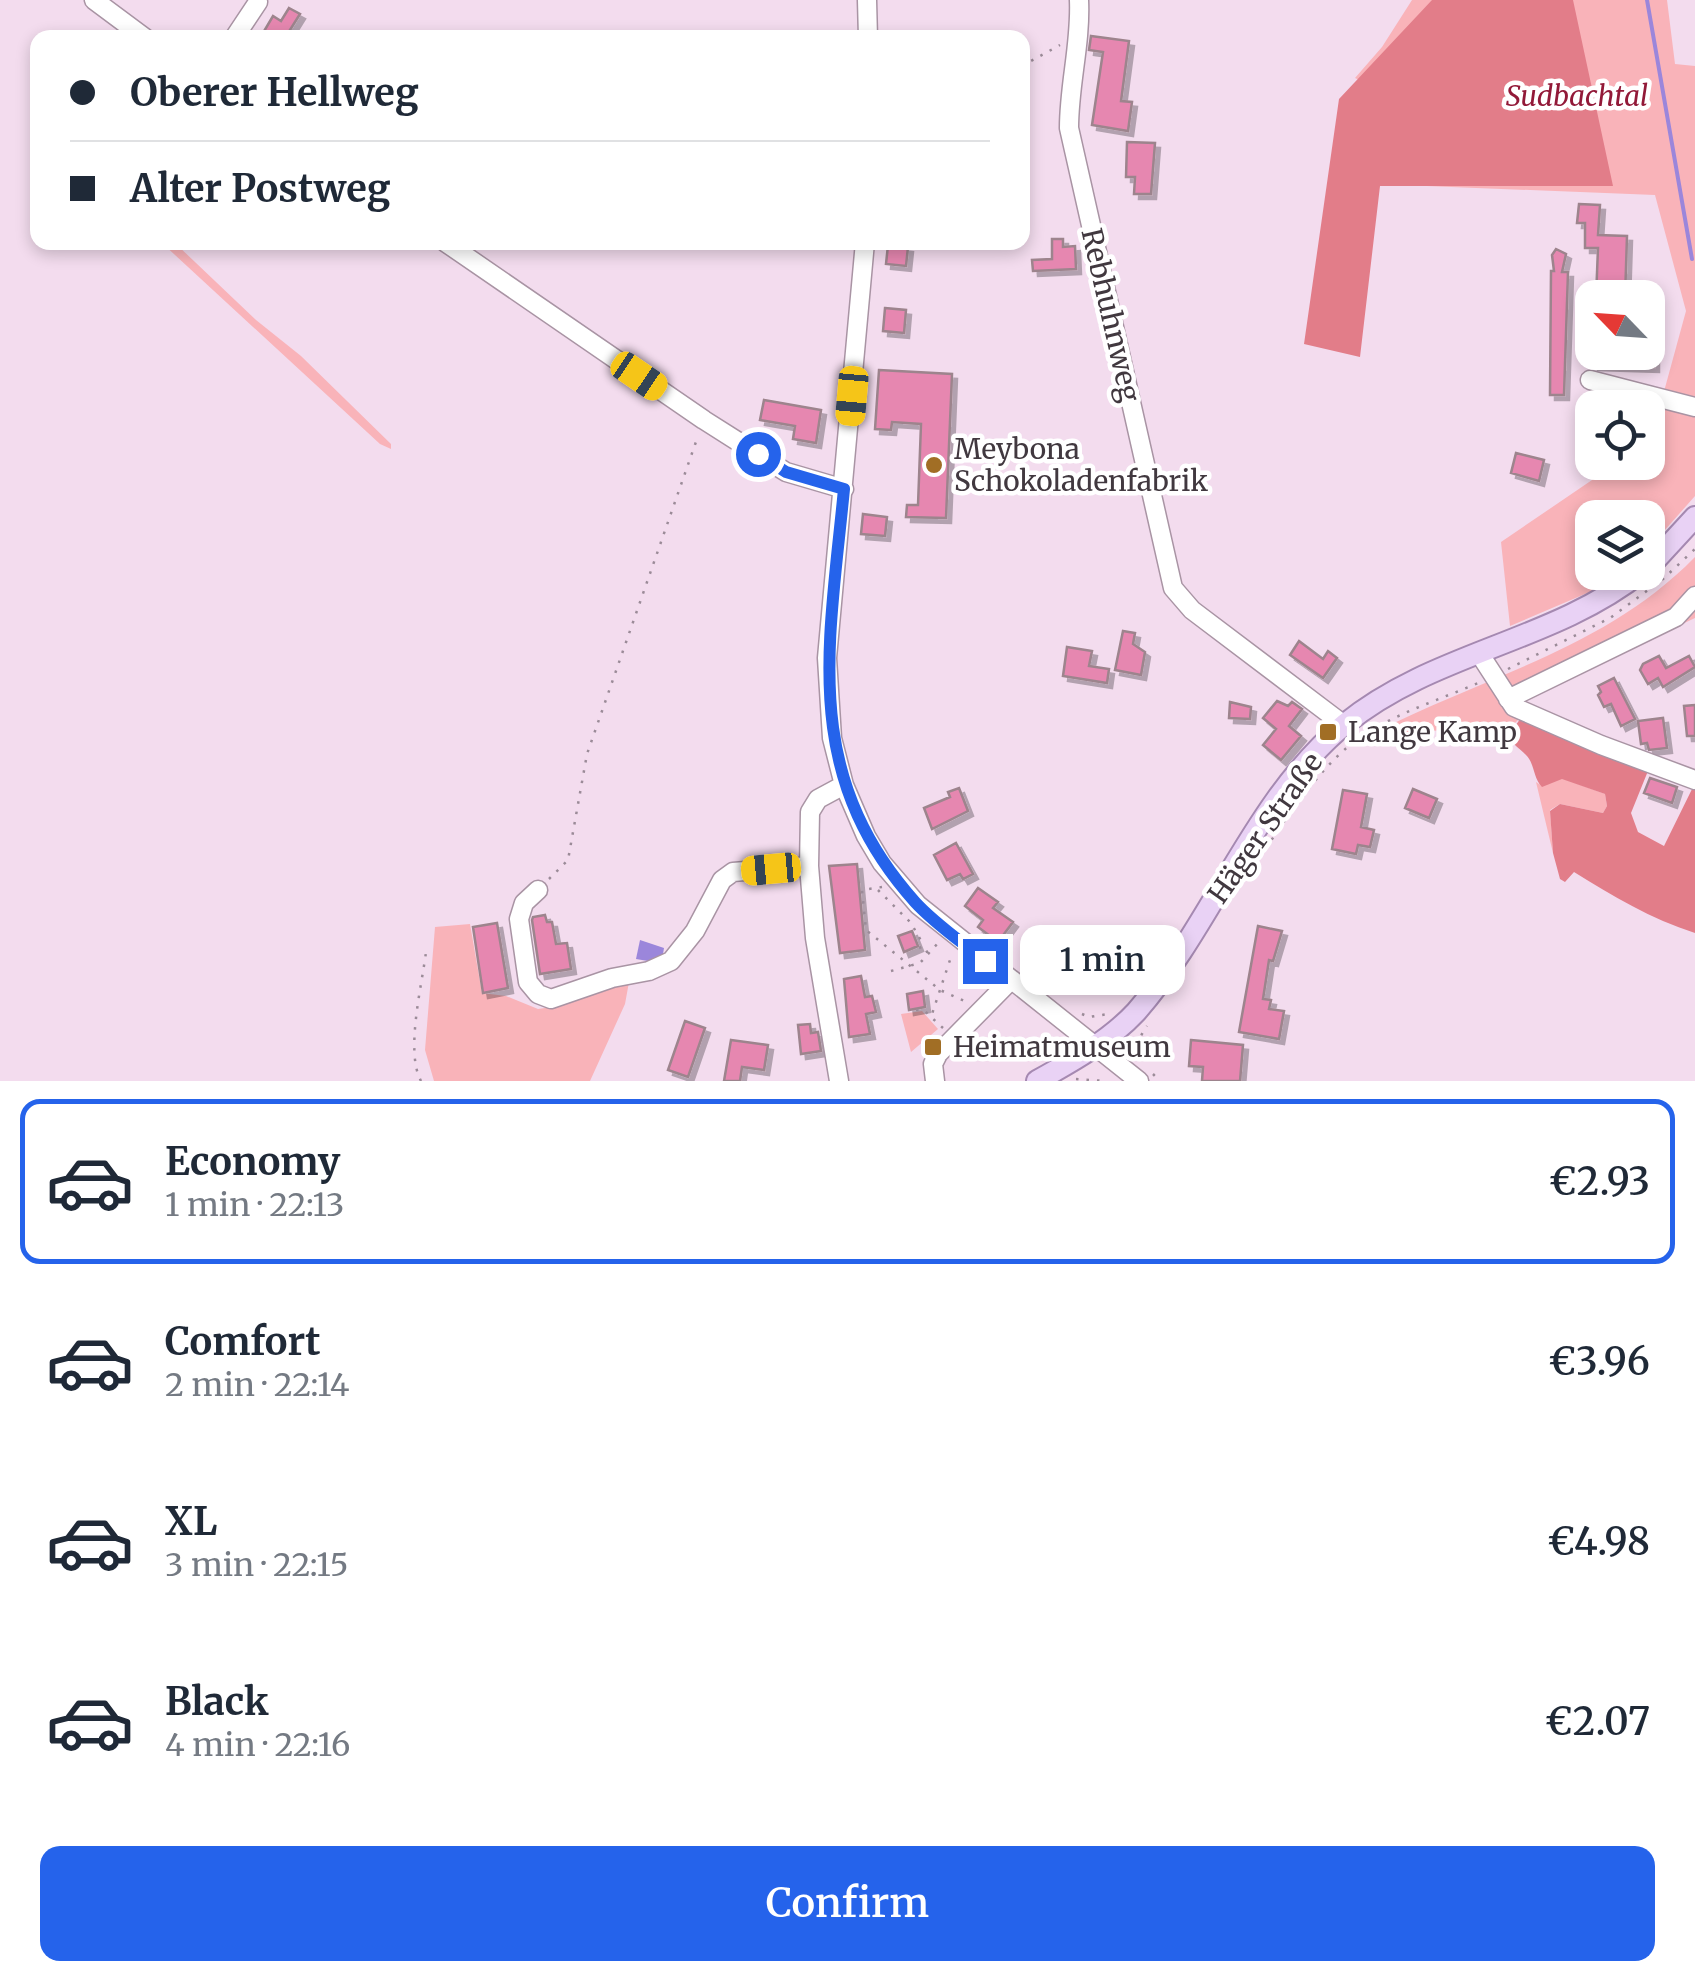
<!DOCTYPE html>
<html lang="en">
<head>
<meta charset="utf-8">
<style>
	:root { --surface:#fff; --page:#f6f6f7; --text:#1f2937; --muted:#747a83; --line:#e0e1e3; --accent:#2563eb }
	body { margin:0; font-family:Merriweather,serif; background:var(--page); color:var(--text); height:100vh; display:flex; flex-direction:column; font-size:38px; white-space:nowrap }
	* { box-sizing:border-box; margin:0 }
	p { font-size:32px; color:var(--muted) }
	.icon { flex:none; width:55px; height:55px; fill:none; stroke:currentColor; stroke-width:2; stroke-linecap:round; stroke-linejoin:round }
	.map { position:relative; height:1081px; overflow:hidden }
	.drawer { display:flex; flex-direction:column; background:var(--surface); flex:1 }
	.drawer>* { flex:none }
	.top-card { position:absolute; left:30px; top:30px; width:1000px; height:220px; border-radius:20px; box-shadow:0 5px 15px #0003; display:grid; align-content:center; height:220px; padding:0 40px; background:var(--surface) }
	.needle { width:65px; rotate:295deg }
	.tools { position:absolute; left:1575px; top:280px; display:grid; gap:20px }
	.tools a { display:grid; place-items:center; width:90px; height:90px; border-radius:20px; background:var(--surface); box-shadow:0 5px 15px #0003; font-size:50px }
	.end { position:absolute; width:45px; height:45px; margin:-22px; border:12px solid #2563eb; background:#fff; box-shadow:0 0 0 5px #fff }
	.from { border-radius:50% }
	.bubble { position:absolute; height:70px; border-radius:20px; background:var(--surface); box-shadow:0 5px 15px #0003; font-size:32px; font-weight:600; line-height:70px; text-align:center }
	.car { position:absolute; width:30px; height:60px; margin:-30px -15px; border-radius:12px; box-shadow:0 0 8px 2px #0007; background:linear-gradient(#f5c518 24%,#345 0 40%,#f5c518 0 76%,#345 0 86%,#f5c518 0) }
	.top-card b { display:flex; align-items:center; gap:35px; height:95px; font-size:38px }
	.top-card b+b { border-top:2px solid var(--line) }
	.top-card i { width:25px; height:25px; background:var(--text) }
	ul { padding:18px 0 0; list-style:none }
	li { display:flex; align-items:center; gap:30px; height:165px; margin:0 20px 15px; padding:0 20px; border:5px solid transparent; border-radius:20px }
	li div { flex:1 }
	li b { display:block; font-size:38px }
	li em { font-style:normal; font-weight:600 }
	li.selected { border-color:var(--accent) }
	li>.icon { width:90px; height:90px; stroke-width:1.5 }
	.button { display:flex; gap:20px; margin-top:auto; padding:20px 40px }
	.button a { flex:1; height:115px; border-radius:20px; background:var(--accent); color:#fff; font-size:40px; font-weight:600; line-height:115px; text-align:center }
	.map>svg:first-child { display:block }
	.green { fill:#f9b3b9 }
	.forest { fill:#e27d89 }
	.water { fill:#9b86db }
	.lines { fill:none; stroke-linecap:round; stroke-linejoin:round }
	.stream { stroke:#9b86db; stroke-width:4 }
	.building { fill:#e687b0; stroke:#9d848d; stroke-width:2.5; filter:url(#shadow) }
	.minor-casing { stroke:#a994a4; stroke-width:21 }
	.major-casing { stroke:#a589b1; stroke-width:24 }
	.path { stroke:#9b8b98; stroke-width:2.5; stroke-dasharray:2.5 8; stroke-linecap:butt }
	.minor { stroke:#fff; stroke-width:18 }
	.major { stroke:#e9d2f5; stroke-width:20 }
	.route { stroke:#2563eb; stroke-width:12 }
	.poi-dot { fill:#a16e25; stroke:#fff; stroke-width:4 }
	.labels { text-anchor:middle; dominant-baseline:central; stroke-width:9; stroke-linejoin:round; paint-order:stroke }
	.park-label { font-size:28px; font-style:italic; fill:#921938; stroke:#fff }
	.street-label { font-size:28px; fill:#41383f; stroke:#fff }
	.poi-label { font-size:28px; fill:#41383f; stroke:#fff; text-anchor:start }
</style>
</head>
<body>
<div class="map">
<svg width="1695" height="1081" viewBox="0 0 1695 1081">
	<defs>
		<filter id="shadow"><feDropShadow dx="5" dy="5" stdDeviation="0" flood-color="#0004"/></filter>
	</defs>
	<rect width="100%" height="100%" fill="#f3dcee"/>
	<path class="green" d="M 1412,0 L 1667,0 L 1675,64 L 1695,66 L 1695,496 L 1648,549 L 1648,518 L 1592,518 L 1592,572 L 1618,573 L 1599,588 L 1510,626 L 1501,542 L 1617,463 L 1648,462 L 1648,441 L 1651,439 L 1686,311 L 1655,195 L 1377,184 L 1374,87 L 1355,78 L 1382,47 Z
		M 162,243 L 175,243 L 256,320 L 301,356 L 391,444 L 391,449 L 380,444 Z
		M 1695,557 L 1695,618 L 1512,704 L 1523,715 L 1514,724 L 1384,735 L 1376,732 C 1487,675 1605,649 1695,557 Z
		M 1562,778 L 1605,794 L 1607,806 L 1603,813 L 1560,804 L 1550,810 L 1553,853 L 1536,782 L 1542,786 Z
		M 470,924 L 482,993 L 506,996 L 538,1009 L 559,1006 L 629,982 L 625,1004 L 590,1081 L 434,1081 L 425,1050 L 435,927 Z
		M 922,1011 L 938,1029 L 911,1052 L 901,1014 Z"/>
	<path class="forest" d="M 1432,0 L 1573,0 L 1613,186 L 1380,186 L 1360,357 L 1304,344 L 1339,99 Z
		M 1523,715 L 1650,766 L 1631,813 L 1638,832 L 1664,846 L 1695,783 L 1695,933 C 1651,919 1613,896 1574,872 L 1565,882 L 1560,879 L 1553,853 L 1550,811 L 1560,804 L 1603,813 L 1607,806 L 1605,794 L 1562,779 L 1542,787 C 1533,778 1535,764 1526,755 C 1519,748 1513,745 1508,736 Z"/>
	<path class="water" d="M 640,940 L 664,948 L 663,954 L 648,961 L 636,959 Z"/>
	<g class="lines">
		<path class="stream" d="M 1647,0 L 1692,259"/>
	</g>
	<path class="building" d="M 289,8 L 300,14 L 285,38 L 260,38 L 273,16 L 281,21 Z
		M 1091,36 L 1129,41 L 1121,101 L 1132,102 L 1128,131 L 1092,125 L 1103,52 L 1089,50 Z
		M 1127,142 L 1155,143 L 1151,194 L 1134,194 L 1135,177 L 1126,177 Z
		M 1579,204 L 1600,205 L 1598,235 L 1627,236 L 1625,298 L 1596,298 L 1598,248 L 1585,248 L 1585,223 L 1577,223 Z
		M 1052,239 L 1063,239 L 1063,247 L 1075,246 L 1076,269 L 1033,271 L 1032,260 L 1052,259 Z
		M 888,245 L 908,247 L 906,266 L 886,264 Z
		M 1556,249 L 1566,254 L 1562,272 L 1568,272 L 1564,395 L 1550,395 L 1551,271 L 1554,271 L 1552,255 Z
		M 885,308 L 906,310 L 904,333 L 883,331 Z
		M 1594,352 L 1654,352 L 1654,367 L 1593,365 Z
		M 879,370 L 952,374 L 946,518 L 906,517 L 907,505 L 918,505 L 921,424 L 892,422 L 891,430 L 875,429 Z
		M 764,400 L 821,410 L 816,443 L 793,439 L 795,426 L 760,420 Z
		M 1516,453 L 1544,460 L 1539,481 L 1511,473 Z
		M 863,514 L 887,517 L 885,536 L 861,534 Z
		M 1123,631 L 1135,633 L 1133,644 L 1145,652 L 1141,675 L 1115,670 Z
		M 1299,641 L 1323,659 L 1328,651 L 1337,658 L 1323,678 L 1290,655 Z
		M 1067,647 L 1092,651 L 1089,666 L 1109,669 L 1107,683 L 1063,676 Z
		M 1659,656 L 1666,668 L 1689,656 L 1695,667 L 1663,687 L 1658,678 L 1648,684 L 1640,670 L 1643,664 Z
		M 1614,678 L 1635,719 L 1621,726 L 1611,704 L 1604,707 L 1598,695 L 1601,692 L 1598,686 Z
		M 1277,701 L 1288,706 L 1292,702 L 1302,709 L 1289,726 L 1301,736 L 1281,760 L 1263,745 L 1276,729 L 1263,718 Z
		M 1230,702 L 1251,707 L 1250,719 L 1229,718 Z
		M 1695,705 L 1695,736 L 1687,736 L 1684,706 Z
		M 1663,718 L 1667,748 L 1649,750 L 1647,743 L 1641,744 L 1638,721 Z
		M 1650,778 L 1677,787 L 1672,803 L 1644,793 Z
		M 959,788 L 968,811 L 932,829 L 924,808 L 950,797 L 948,792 Z
		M 1413,789 L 1437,799 L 1429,818 L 1405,808 Z
		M 1343,790 L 1367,794 L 1361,827 L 1374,830 L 1370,847 L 1358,845 L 1356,854 L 1332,849 Z
		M 956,843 L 973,874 L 963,879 L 960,874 L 947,880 L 934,855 Z
		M 857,864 L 865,950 L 840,953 L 829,866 Z
		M 978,888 L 998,902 L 993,908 L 1013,922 L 998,942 L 978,927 L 983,920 L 965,906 Z
		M 545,915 L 547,922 L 552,922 L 556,944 L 567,943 L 571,969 L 540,974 L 532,920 L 533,917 Z
		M 497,923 L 508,988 L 483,993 L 473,927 Z
		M 1258,926 L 1282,931 L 1273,961 L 1269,960 L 1263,999 L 1271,1000 L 1269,1009 L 1284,1011 L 1279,1039 L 1239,1032 Z
		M 912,931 L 918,946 L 904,952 L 898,936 Z
		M 1052,946 L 1082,968 L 1072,982 L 1056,970 L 1049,980 L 1035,970 Z
		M 1090,961 L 1107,973 L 1100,984 L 1082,972 Z
		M 861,976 L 865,997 L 872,996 L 876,1012 L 866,1014 L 870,1034 L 849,1037 L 844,979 Z
		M 923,991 L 925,1007 L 909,1010 L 907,994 Z
		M 685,1021 L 705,1028 L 688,1077 L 668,1070 Z
		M 810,1024 L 811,1033 L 818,1032 L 821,1051 L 801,1054 L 798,1025 Z
		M 731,1040 L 768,1045 L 764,1070 L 742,1067 L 740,1081 L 724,1081 Z
		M 1191,1040 L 1243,1045 L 1240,1081 L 1202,1081 L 1203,1067 L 1189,1066 Z"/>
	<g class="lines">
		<defs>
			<path id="minor" d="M 94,0 L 145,38
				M 867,0 L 868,38
				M 1079,0 C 1081,44 1069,84 1069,128 L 1173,588 L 1192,610 L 1344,725
				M 234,38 L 258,2
				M 445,242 L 704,420 L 786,472 L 844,489
				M 865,242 L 827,658 L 832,738 L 844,785 L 866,836 L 882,863 L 918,905 L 1139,1081
				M 1590,380 L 1695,407
				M 1479,653 L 1514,707 L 1601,745 L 1695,780
				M 1508,699 L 1676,617 L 1695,596
				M 538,890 L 524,903 L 519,919 L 528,982 L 538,994 L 551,999 L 612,978 L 649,971 L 671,961 L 695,931 L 722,880 L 733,872 L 809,866
				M 839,1081 L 815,938 L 809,866 L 810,812 L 818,799 L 844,785
				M 935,1081 L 933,1064 L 938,1054 L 1010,981"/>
			<path id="major" d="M 1648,568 L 1695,517
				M 1037,1081 C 1071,1062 1109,1041 1136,1012 C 1214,923 1253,800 1345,724 C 1433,652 1553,642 1641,572"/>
		</defs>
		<use href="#minor" class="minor-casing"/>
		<use href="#major" class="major-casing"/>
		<path class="path" d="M 1022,66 L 1060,45
			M 1508,669 L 1610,618 L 1663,579 L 1695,549
			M 1260,857 C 1287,817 1324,760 1365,734 C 1400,712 1441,699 1478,683
			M 549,879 L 568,860 L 587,754 L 698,436
			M 882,887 L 862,890 L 866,930 L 940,990 L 969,1003
			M 878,890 L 911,923 L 924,946
			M 919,948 L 924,946 L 928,954
			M 891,971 L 920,963 L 938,943
			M 916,1010 L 924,1010 L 930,1016
			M 1082,1014 L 1089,1017 L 1108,1014
			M 943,1028 L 931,1017 L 952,954
			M 1130,1053 L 1147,1026
			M 1153,1074 L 1160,1081
			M 1076,1079 L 1105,1081
			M 421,1081 C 405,1052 422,985 426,952"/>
		<use href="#minor" class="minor"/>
		<use href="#major" class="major"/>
	</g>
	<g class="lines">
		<path class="route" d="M 758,454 L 786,472 L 844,489 C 829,646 800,773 915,902 C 935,924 962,942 985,961"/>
	</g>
	<g class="poi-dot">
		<circle cx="934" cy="465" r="10"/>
		<rect x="1318" y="722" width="20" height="20" rx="5"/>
		<rect x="923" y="1037" width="20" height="20" rx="5"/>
	</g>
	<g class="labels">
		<g class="park-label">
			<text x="1577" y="96">Sudbachtal</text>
		</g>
		<g class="street-label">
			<text transform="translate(1111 315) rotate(77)">Rebhuhnweg</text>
			<text transform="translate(1265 828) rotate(-55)">Häger Straße</text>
		</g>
		<g class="poi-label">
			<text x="954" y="449">Meybona<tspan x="954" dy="32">Schokoladenfabrik</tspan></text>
			<text x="1348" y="732">Lange Kamp</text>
			<text x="953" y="1047">Heimatmuseum</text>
		</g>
	</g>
</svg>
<div class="tools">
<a><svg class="needle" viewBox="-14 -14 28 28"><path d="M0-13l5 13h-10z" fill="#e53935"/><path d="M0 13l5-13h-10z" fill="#747a83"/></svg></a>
<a><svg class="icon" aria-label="locate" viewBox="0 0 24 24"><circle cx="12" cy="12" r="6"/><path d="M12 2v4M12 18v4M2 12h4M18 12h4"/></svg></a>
<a><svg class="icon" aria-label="layers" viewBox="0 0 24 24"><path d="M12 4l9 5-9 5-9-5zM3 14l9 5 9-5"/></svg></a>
</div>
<i class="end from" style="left:758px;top:454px"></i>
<i class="end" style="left:985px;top:961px"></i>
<div class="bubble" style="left:1020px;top:925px;width:165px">1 min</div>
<i class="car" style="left:639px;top:376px;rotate:124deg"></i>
<i class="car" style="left:852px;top:396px;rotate:185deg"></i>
<i class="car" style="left:771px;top:869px;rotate:265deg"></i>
<div class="top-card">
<b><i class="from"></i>Oberer Hellweg</b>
<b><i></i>Alter Postweg</b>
</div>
</div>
<section class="drawer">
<ul>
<li class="selected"><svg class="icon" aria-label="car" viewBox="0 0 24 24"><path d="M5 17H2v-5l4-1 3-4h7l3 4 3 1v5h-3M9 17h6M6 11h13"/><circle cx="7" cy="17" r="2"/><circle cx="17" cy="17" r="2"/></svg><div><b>Economy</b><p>1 min · 22:13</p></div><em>€2.93</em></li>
<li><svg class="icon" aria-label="car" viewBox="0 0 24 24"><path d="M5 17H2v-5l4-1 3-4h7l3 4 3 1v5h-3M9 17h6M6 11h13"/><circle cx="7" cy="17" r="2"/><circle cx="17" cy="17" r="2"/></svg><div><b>Comfort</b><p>2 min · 22:14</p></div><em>€3.96</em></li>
<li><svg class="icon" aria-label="car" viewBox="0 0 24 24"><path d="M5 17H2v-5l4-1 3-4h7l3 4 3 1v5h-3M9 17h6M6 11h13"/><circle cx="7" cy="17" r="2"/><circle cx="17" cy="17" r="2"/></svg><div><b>XL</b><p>3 min · 22:15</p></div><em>€4.98</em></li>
<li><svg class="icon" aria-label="car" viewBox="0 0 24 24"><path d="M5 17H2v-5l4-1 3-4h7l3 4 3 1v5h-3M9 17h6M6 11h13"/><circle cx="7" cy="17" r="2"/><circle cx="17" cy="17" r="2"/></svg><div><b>Black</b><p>4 min · 22:16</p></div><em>€2.07</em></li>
</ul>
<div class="button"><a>Confirm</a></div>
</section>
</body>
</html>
